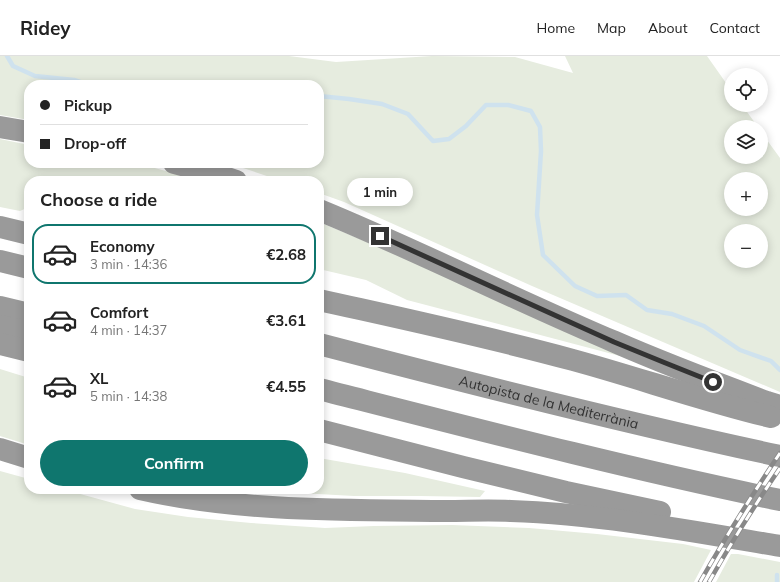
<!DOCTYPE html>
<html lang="en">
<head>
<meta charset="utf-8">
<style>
	:root { --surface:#fff; --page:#f2f2f2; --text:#222; --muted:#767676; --line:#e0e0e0; --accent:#0f766e }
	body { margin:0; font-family:Mulish,sans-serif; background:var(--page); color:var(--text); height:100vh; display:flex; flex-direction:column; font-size:15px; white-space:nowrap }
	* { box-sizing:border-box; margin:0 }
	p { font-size:13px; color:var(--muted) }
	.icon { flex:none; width:22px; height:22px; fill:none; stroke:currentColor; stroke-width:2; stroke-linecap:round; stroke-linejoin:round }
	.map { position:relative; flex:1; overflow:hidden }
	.drawer { position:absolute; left:24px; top:120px; width:300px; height:318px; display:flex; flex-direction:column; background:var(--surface); border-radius:16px; box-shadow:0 2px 10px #0003 }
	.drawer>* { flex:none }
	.hud { position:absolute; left:24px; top:24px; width:300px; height:88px; border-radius:16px; box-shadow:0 2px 10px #0003; display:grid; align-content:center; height:88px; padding:0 16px; background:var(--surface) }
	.tools { position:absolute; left:724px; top:12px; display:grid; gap:8px }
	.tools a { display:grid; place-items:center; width:44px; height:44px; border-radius:50%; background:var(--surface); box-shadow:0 2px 10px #0003; font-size:20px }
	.end { position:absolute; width:18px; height:18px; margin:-9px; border:5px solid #333; background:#fff; box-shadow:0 0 0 2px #fff }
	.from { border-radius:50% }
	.bubble { position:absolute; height:28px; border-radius:14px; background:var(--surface); box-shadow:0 2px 10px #0003; font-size:13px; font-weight:700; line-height:28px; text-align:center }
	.hud b { display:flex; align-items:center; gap:14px; height:38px; font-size:15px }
	.hud b+b { border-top:1px solid var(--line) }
	.hud i { width:10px; height:10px; background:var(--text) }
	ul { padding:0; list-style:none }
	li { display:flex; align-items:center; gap:12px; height:60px; margin:0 8px 6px; padding:0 8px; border:2px solid transparent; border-radius:16px }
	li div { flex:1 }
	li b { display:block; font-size:15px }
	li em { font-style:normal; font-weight:700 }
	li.active { border-color:var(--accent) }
	li>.icon { width:36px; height:36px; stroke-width:1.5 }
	h2 { padding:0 16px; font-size:18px; line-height:48px }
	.primary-button { display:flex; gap:8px; margin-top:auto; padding:8px 16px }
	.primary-button a { flex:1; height:46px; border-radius:24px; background:var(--accent); color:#fff; font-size:16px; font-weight:700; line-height:46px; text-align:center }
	header { display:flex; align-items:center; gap:24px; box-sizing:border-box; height:56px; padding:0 20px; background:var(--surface); border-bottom:1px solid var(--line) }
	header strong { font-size:19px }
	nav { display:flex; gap:22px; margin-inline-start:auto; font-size:14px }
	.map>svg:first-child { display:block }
	.green { fill:#e6ecdf; fill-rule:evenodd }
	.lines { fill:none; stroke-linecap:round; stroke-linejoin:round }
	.stream { stroke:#cfe2ee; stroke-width:4.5 }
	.highway { stroke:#9a9a9a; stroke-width:22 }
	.rail-casing { stroke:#888; stroke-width:4.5 }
	.rail { stroke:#fff; stroke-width:3; stroke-dasharray:9; stroke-linecap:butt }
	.route { stroke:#333; stroke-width:5 }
	.labels { text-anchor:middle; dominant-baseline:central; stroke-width:4; stroke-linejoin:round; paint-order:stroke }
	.street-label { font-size:14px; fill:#333; stroke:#fff }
</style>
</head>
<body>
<header>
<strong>Ridey</strong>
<nav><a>Home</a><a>Map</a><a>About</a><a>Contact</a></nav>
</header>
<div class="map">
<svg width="780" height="526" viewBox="0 0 780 526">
	<rect width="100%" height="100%" fill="#fff"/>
	<path class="green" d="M 0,0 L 289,0 L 336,6 L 432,0 L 515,1 L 573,17 L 565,0 L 707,0 L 731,34 L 731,49 L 742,49 L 758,71 L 731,71 L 731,101 L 761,101 L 761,76 L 780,102 L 780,336 L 532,230 L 344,146 L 319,137 L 319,125 L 282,125 L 243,112 L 226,107 L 319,107 L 319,29 L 29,29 L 29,64 L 0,59 ZM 731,123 L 761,123 L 761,153 L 731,153 ZM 731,175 L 761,175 L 761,205 L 731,205 Z
		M 0,83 L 29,89 L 29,107 L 129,107 L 151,111 L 203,125 L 29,125 L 29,151 L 20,155 L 0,151 Z
		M 319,166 L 427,211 L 635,304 L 407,244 L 366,224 L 319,213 Z
		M 0,313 L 29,322 L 29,389 L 0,380 Z
		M 319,402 L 405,417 L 485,435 L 480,441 L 420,440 L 354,440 L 229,433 L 319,433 Z
		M 0,415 L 29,423 L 29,433 L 62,433 L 135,453 L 188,461 L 251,467 L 325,472 L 374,470 L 452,469 L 529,472 L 597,478 L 683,488 L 711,494 L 694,526 L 0,526 Z
		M 731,498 L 738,498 L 780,506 L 780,526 L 716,526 Z"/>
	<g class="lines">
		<path class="stream" d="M 7,0 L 13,10 L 35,20 L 74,24 L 89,29
			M 319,40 L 349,43 L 382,48 L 408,58 L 433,85 L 449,83 L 466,70 L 486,49 L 508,49 L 531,55 L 540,71 L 541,95 L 537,159 L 543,199 L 575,230 L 597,240 L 626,239 L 647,254 L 672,258 L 704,270 L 740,294 L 771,305 L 780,314
			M 777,519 L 777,526"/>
		<g class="highway">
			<path d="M 0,71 L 29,76"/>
			<path d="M 174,107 L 215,118 L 236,125"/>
			<path d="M 319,154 C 419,195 515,244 615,286 C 665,308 716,327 767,346 L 780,350"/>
			<path d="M 0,171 L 29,178"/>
			<path d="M 0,205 L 29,212"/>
			<path d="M 319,244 C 404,263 489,281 573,304 C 639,322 704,345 771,361"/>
			<path d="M 0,251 L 29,258"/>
			<path d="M 0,270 L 29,276"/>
			<path d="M 0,288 L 29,295"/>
			<path id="s1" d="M 319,288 C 472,328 625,367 780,400"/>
			<path d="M 319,333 C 472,372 625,412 780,444"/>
			<path d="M 319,374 L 463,411 L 566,436 L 660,456"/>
			<path d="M 0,393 L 29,402"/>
			<path d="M 140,433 C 240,456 344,454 446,455 C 468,455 489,454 511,455 C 601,458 691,475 780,490"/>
		</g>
		<defs>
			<path id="rail" d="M 700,526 C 725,482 752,439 780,397
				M 709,526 C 731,487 755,449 780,412"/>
		</defs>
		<use href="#rail" class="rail-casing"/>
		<use href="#rail" class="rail"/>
	</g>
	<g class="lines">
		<path class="route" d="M 380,180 L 614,286 L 663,306 L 713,326"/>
	</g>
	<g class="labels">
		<g class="street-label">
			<text stroke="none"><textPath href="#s1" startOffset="237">Autopista de la Mediterrània</textPath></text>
		</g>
	</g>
</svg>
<div class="tools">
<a><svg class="icon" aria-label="locate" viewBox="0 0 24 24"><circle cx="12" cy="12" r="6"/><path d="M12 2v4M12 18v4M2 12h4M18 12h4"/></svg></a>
<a><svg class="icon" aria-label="layers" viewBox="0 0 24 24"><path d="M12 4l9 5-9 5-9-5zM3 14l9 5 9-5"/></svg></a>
<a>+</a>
<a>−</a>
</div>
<i class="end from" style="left:713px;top:326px"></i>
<i class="end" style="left:380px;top:180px"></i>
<div class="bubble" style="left:347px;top:122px;width:66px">1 min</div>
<div class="hud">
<b><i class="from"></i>Pickup</b>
<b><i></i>Drop-off</b>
</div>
<section class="drawer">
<h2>Choose a ride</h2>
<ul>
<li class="active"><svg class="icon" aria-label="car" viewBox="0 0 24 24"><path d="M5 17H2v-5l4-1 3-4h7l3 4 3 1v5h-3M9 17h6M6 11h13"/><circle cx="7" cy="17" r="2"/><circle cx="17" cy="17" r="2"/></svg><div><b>Economy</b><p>3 min · 14:36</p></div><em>€2.68</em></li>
<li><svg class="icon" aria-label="car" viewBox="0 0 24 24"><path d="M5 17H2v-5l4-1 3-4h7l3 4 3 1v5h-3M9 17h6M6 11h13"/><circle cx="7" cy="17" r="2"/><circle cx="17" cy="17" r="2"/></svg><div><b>Comfort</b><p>4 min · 14:37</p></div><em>€3.61</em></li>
<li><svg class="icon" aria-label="car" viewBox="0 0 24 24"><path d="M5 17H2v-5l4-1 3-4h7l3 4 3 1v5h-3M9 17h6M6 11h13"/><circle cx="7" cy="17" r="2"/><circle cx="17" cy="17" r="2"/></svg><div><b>XL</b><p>5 min · 14:38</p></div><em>€4.55</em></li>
</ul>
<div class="primary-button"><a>Confirm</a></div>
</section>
</div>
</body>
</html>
